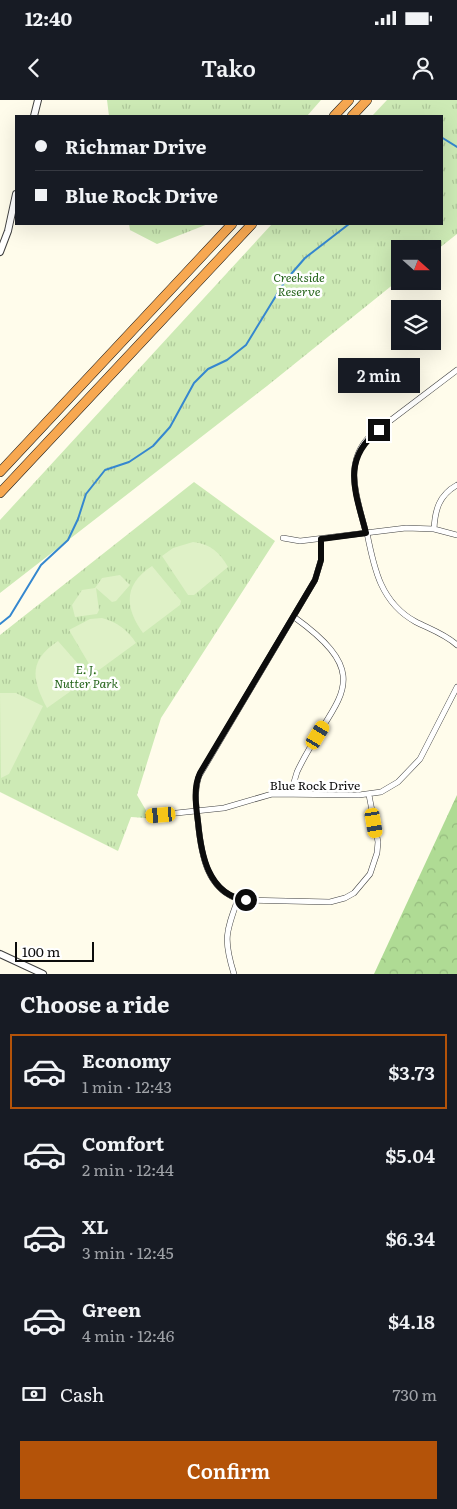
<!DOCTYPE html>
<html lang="en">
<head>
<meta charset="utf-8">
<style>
	:root { --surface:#171b24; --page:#242831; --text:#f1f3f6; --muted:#9ea1a6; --line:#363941; --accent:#b45309 }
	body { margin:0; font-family:Literata,serif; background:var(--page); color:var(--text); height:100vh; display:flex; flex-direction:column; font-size:19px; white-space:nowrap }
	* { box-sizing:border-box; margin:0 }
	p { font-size:16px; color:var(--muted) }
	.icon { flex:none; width:28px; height:28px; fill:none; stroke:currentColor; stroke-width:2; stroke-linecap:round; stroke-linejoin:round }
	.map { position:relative; height:874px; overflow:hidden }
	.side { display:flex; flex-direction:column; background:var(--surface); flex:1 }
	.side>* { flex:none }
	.banner { position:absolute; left:15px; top:15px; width:428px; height:110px; border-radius:0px; box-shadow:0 5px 20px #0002; display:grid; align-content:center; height:110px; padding:0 20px; background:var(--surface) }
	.needle { width:32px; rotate:111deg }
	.fabs { position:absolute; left:391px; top:140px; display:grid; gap:10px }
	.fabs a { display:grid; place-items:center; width:50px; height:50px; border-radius:0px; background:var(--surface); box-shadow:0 5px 20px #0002; font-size:25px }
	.scale { position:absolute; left:15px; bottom:12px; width:79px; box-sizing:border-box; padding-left:5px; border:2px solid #0c0c0c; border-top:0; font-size:14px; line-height:18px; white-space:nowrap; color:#0c0c0c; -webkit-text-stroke:4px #fff; paint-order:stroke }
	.end { position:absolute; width:22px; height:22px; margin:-11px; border:6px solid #0c0c0c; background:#fff; box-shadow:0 0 0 2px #fff }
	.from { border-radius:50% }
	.bubble { position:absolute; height:35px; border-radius:0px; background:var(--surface); box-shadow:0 5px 20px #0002; font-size:16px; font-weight:600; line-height:35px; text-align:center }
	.car { position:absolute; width:15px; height:30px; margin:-15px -8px; border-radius:6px; box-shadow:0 0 4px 1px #0007; background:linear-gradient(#f5c518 24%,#345 0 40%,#f5c518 0 76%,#345 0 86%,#f5c518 0) }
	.banner b { display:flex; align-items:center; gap:18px; height:48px; font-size:19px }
	.banner b+b { border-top:1px solid var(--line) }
	.banner i { width:12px; height:12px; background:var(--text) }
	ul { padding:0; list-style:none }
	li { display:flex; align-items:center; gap:15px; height:75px; margin:0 10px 8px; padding:0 10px; border:2px solid transparent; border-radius:0px }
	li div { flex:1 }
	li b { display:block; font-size:19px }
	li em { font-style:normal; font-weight:600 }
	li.current { border-color:var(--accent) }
	li>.icon { width:45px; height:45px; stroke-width:1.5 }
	h2 { padding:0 20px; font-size:22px; line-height:60px }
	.pay { display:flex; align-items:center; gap:12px; height:55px; padding:0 20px; font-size:19px }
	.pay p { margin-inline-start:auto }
	.primary-button { display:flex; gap:10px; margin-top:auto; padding:10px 20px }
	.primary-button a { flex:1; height:58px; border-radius:0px; background:var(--accent); color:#fff; font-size:20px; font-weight:600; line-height:58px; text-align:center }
	.status { display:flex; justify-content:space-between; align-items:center; height:35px; padding:0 25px; background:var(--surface); direction:ltr }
	.status svg { height:14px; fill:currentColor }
	header { display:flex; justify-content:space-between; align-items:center; height:65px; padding:0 20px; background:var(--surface); font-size:22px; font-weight:600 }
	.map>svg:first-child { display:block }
	.grass { fill:url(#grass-tufts) }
	.forest { fill:url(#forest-crowns) }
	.pitch { fill:#dff1c7 }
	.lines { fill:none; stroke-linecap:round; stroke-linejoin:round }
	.stream { stroke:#3587cf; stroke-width:2 }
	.minor-casing { stroke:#3f3f3f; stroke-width:6 }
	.tertiary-casing { stroke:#3f3f3f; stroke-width:8 }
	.motorway-casing { stroke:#1d1d1d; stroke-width:10 }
	.minor { stroke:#fff; stroke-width:5 }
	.tertiary { stroke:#fff; stroke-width:6 }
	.motorway { stroke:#f7a851; stroke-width:9 }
	.route { stroke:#0c0c0c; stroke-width:6 }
	.labels { text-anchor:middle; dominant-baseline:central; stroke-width:5; stroke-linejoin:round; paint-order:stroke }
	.park-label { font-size:12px; font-style:italic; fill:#26651c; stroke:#fff }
	.street-label { font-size:12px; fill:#0c0c0c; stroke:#fff }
</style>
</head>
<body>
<div class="status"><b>12:40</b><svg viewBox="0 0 49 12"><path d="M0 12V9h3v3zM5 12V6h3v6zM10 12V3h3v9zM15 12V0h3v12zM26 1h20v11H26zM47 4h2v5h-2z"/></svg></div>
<header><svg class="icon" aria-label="back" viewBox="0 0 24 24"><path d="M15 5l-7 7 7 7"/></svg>Tako<svg class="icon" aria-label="person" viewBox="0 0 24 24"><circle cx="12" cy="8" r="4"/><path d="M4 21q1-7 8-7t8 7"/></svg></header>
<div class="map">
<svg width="457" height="874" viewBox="0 0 457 874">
	<defs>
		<pattern id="grass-tufts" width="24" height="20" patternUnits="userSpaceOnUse" patternTransform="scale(1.25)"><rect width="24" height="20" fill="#cdeab5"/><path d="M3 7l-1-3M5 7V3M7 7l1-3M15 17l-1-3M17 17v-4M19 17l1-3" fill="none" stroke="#afc89a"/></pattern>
		<pattern id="forest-crowns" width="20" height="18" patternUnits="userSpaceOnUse" patternTransform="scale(1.25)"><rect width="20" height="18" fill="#afdb94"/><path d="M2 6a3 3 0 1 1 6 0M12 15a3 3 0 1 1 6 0" fill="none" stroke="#95bb7e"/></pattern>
	</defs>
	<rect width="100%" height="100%" fill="#fffceb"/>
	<path class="grass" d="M 107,0 L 321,0 L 307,16 L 109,16 Z
		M 387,0 L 457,0 L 457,134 L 433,153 L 432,149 L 400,149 L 400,179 L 267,286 L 0,493 L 0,420 L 272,124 L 441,124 L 441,16 L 372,16 Z
		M 129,124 L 208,124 L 157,144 L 130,130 Z
		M 194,382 L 275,441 L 161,618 L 137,695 L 147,712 L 146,718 L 131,717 L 118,751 L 0,692 L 0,535 Z"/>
	<path class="forest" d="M 457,695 L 457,874 L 374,874 Z"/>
	<path class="pitch" d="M 193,442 C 211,444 220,453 228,467 L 194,495 L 188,495 L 162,456 L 173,448 Z
		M 152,466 L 181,501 L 180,505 L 143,533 C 124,507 124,484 152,466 Z
		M 120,475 L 130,485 L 116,501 L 112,502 L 96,488 L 99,510 L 97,514 L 75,517 L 72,505 L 82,490 L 95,488 L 102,478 Z
		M 102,518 C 117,522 128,530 136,543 L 99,570 L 92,569 L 69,530 L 90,519 Z
		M 58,541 L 87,574 L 85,581 L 47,608 C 32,579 28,561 58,541 Z
		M 0,593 L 16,593 L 43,606 L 9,674 L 1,678 Z"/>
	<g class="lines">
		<path class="stream" d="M 441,37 L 457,47
			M 0,524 L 10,516 L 41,465 L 68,440 L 78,419 L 86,394 L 105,370 L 129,362 L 153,346 L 170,327 L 194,283 L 208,269 L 227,260 L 246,245 L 285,181 L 305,158 L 349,124"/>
		<defs>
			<path id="minor" d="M 434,429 C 435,410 439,395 457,385
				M 366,433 C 358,400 342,364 370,336 L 457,270
				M 367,433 C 374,469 381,503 416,522 C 430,529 445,534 457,545
				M 283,438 L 300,441 L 406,428 L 434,429 L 457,435
				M 321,439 L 321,460 L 315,480 L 199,676 C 194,691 196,707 198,722 C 201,753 206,791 242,800 L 330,802 L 345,798 L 354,793 L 370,774 L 377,753 L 378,742 L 369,695
				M 294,517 C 383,581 331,599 297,672 L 294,682 L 296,693
				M 148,716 L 224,708 L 272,694 L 359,695 L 381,692 L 398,682 L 420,659 L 457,587
				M 234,874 C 223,839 226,832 238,799"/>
			<path id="tertiary" d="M 34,16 L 38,0
				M 0,152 L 8,131 L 16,94
				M 0,854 L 43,874"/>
			<path id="motorway" d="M 334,16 L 349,0
				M 352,16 L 367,0
				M 0,372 L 232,124
				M 0,393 L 252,124"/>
		</defs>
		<use href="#minor" class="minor-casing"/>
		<use href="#tertiary" class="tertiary-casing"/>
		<use href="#motorway" class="motorway-casing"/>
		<use href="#minor" class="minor"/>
		<use href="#tertiary" class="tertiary"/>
		<use href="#motorway" class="motorway"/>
	</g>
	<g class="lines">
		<path class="route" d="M 246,800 C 208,795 201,754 198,722 C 196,706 193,688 200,673 L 315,480 L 321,460 L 321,439 L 366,433 C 356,393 340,360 379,330"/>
	</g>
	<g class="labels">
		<g class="park-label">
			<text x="299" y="177">Creekside<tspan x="299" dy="14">Reserve</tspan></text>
			<text x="86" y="569">E. J.<tspan x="86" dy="14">Nutter Park</tspan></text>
		</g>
		<g class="street-label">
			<text x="315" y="685">Blue Rock Drive</text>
		</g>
	</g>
</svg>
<div class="fabs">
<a><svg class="needle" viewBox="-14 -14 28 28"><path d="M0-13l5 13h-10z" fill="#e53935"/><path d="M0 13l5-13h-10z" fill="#9ea1a6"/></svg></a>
<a><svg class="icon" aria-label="layers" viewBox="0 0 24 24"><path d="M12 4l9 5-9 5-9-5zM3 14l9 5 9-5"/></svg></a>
</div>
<div class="scale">100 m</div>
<i class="end from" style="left:246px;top:800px"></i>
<i class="end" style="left:379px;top:330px"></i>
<div class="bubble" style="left:338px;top:258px;width:82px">2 min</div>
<i class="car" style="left:318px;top:635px;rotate:31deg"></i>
<i class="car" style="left:161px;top:715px;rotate:265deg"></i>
<i class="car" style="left:374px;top:723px;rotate:170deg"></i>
<div class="banner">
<b><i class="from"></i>Richmar Drive</b>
<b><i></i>Blue Rock Drive</b>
</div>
</div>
<section class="side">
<h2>Choose a ride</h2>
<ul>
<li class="current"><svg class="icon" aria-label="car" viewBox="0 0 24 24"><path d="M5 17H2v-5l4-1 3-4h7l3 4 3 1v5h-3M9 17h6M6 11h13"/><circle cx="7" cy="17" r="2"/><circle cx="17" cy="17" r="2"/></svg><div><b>Economy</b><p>1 min · 12:43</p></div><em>$3.73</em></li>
<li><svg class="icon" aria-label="car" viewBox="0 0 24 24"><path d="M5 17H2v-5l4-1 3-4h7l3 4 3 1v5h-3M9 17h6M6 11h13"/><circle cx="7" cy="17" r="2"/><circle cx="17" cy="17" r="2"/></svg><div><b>Comfort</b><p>2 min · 12:44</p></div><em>$5.04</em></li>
<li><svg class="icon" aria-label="car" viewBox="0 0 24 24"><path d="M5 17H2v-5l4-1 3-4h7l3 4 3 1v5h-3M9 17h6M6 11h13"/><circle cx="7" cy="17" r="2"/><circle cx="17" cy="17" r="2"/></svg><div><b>XL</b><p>3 min · 12:45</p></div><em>$6.34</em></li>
<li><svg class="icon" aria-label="car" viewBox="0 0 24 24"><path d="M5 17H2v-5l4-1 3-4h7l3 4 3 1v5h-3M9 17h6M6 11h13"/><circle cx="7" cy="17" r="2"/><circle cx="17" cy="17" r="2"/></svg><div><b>Green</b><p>4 min · 12:46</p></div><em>$4.18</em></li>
</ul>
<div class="pay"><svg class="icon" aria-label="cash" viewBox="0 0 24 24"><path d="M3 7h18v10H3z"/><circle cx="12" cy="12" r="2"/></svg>Cash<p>730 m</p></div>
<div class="primary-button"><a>Confirm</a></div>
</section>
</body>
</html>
